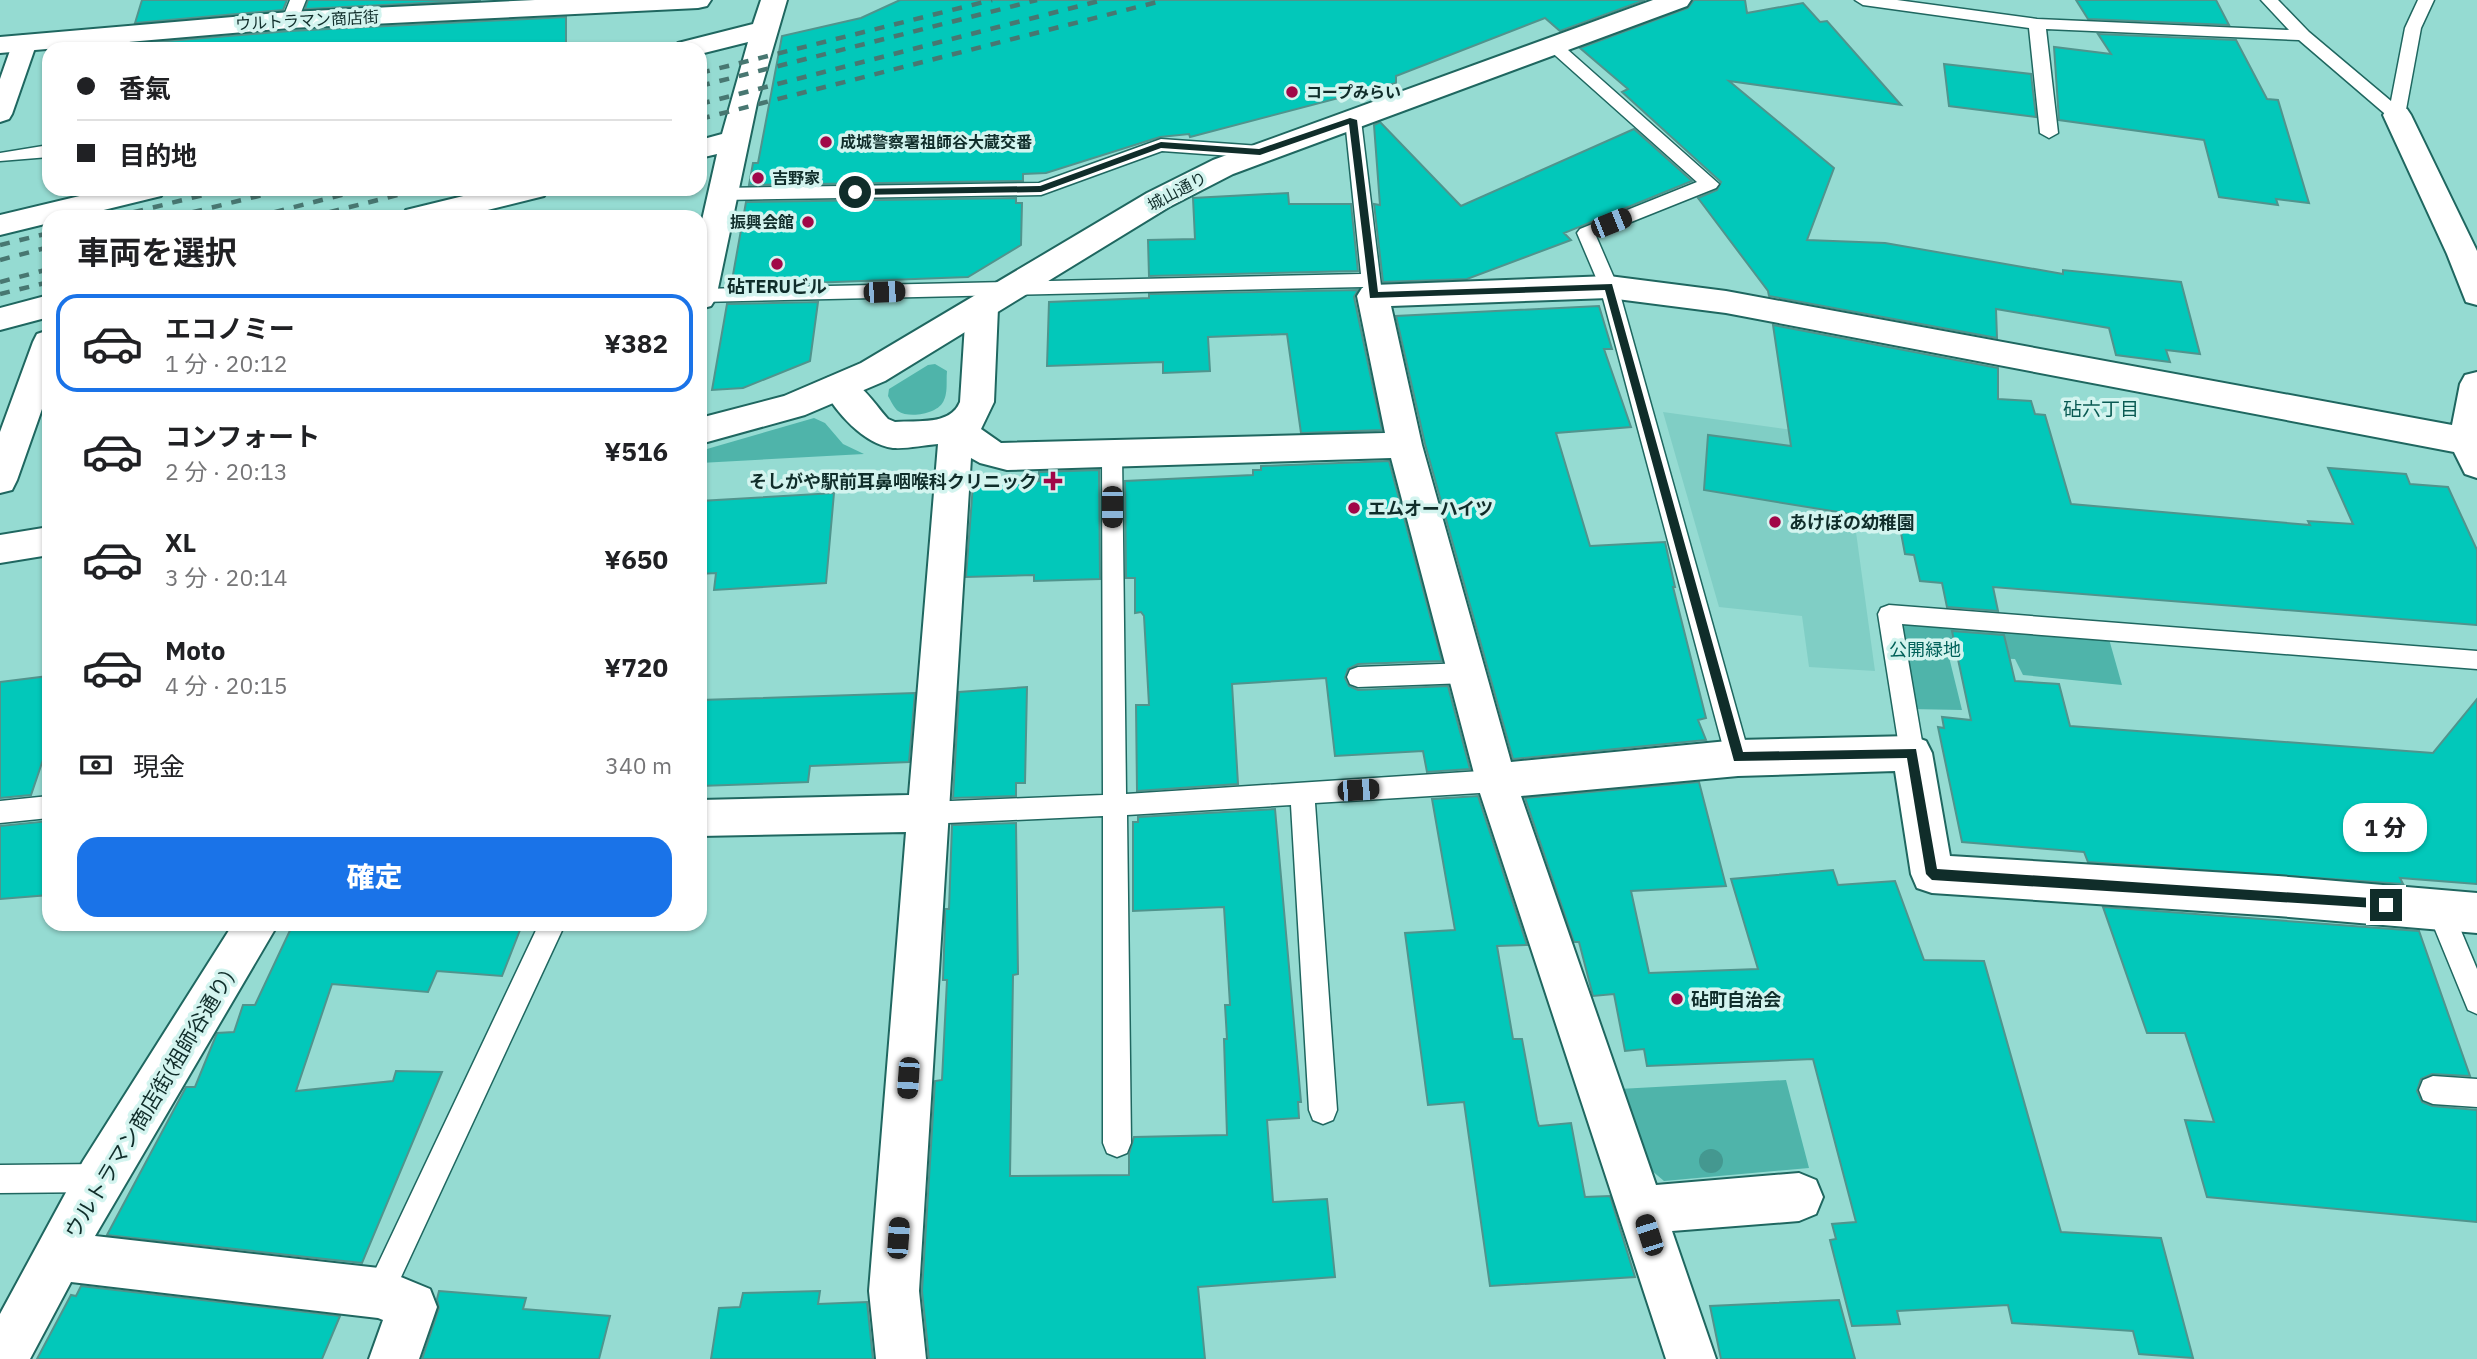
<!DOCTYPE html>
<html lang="ja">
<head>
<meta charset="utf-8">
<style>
	:root { --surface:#fff; --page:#f6f6f6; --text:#202124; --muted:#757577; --line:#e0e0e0; --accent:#1a73e8 }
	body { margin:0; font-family:"IBM Plex Sans","Noto Sans JP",sans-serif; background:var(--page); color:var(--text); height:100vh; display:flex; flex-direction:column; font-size:26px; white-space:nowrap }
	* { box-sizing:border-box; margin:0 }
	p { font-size:23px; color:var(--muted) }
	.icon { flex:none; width:38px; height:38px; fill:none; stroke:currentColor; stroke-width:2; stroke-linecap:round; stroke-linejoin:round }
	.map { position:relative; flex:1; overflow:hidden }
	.panel { position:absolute; left:42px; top:210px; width:665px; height:721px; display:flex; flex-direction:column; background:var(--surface); border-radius:21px; box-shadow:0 2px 5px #0004 }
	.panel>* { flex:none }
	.banner { position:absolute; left:42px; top:42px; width:665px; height:154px; border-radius:21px; box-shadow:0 2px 5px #0004; display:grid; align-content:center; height:154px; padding:0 35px; background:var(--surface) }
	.end { position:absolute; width:32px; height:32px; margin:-16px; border:9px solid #102d2a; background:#fff; box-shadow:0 0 0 4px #fff }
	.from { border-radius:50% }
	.bubble { position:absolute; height:49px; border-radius:21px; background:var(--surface); box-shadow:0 2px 5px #0004; font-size:23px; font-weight:800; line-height:49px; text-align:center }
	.car { position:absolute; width:21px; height:42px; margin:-21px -10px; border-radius:9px; box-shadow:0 0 5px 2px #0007; background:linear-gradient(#222 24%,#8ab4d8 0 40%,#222 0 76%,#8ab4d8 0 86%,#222 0) }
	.banner b { display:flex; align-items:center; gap:24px; height:66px; font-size:26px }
	.banner b+b { border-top:2px solid var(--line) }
	.banner i { width:18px; height:18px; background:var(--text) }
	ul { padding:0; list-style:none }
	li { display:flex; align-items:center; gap:21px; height:98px; margin:0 14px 10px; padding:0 21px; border:4px solid transparent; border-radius:21px }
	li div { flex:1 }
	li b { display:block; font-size:26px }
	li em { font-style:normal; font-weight:800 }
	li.on { border-color:var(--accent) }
	li>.icon { width:63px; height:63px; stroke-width:1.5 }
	h2 { padding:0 35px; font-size:32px; line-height:84px }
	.pay { display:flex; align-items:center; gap:18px; height:77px; padding:0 35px; font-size:26px }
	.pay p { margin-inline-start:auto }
	.primary-button { display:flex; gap:14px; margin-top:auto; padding:14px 35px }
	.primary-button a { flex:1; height:80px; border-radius:21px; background:var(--accent); color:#fff; font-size:28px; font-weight:800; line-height:80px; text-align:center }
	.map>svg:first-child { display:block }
	.built { fill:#80cec5 }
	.green { fill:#4fb4aa }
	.building { fill:#02c8ba; stroke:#50948d; stroke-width:2 }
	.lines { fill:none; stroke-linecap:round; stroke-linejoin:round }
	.service-casing { stroke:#1f6760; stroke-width:3 }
	.pedestrian-casing { stroke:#1f6760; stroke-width:4 }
	.minor-casing { stroke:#1f6760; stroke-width:4 }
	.tertiary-casing { stroke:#1f6760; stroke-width:4 }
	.service { fill:#fff; fill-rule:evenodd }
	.pedestrian { fill:#fff; fill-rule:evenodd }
	.minor { fill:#fff; fill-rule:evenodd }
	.tertiary { fill:#fff; fill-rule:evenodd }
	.rail { stroke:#487771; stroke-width:4.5; stroke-dasharray:10 10; stroke-linecap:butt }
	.tree { fill:#449890 }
	.route { fill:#102d2a }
	.poi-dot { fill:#a10748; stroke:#d3f4ef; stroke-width:2.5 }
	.labels { text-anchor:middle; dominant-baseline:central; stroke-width:7; stroke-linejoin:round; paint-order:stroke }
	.far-street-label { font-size:16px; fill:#102d2a; stroke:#d3f4ef }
	.far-poi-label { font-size:16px; font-weight:bold; fill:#102d2a; stroke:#d3f4ef; text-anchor:start }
	.poi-label { font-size:18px; font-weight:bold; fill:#102d2a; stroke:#d3f4ef; text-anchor:start }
	.park-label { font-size:18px; fill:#02615a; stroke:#d3f4ef }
	.neighbourhood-label { font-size:19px; fill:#0a5a53; stroke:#d3f4ef }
	.near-street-label { font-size:21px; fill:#102d2a; stroke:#d3f4ef }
</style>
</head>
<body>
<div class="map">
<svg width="2477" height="1359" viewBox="0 0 2477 1359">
	<rect width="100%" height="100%" fill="#95dbd2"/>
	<path class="built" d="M 1663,412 L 1843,437 L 1875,671 L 1809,667 L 1802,616 L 1719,607 Z"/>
	<path class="green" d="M 935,364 L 947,371 C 946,380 948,392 944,400 C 939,414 909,419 898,411 C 894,408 891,401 888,396 L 889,389 L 928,365 Z
		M 814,418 L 825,423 L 843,444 L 864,454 L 700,463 L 700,451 Z
		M 1895,620 L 2109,639 L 2122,685 L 2023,675 L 2015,659 L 1949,657 L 1962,710 L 1910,709 Z
		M 1786,1080 L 1809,1168 L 1664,1181 L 1632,1154 L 1619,1089 Z"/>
	<path class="building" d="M 142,0 L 287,0 L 283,10 L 135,23 Z
		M 308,0 L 481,0 L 305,9 Z
		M 900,0 L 1645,0 L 1560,31 L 1545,18 L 1396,76 L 1396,83 L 1190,137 L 1189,134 L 1160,137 L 1046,173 L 1023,174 L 1023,181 L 749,185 L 753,163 L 758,163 L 782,36 L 861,18 Z
		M 1694,0 L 1745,0 L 1747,13 L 1803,3 L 1820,22 L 1827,21 L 1901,105 L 1729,81 L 1834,168 L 1807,240 L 1885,243 L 2063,274 L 2063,270 L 2181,282 L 2200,354 L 2166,350 L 2170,362 L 2116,355 L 2109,328 L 1996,309 L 1997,338 L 1769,296 L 1768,291 L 1698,198 L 1717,190 L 1721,182 L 1622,92 L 1628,89 L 1580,48 L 1688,8 Z
		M 2076,0 L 2216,0 L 2229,25 L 2088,19 Z
		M 566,17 L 566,49 L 130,49 L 131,44 L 290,31 Z
		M 2098,34 L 2236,40 L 2267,99 L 2278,100 L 2309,203 L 2276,199 L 2278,205 L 2219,197 L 2204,140 L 2059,120 L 2054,47 L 2111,54 Z
		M 1944,64 L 2031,74 L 2036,117 L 1949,106 Z
		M 1380,122 L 1461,206 L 1634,129 L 1692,181 L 1564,233 L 1571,240 L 1467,279 L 1383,282 L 1374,204 L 1380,205 L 1374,125 Z
		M 1288,193 L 1289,204 L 1351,204 L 1358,271 L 1149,276 L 1148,240 L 1195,239 L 1193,198 Z
		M 1016,198 L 1016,203 L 1022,203 L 1021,245 L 968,277 L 731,286 L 746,202 Z
		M 1358,290 L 1354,297 L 1382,430 L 1301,433 L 1287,334 L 1208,337 L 1210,371 L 1163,373 L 1163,362 L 1047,366 L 1049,302 L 1149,298 L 1149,294 Z
		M 818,302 L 810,361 L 743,388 L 712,390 L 727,304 Z
		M 1599,306 L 1612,349 L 1604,349 L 1631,427 L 1556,433 L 1590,546 L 1665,542 L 1675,587 L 1673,587 L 1706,718 L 1698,720 L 1706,740 L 1513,759 L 1425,444 L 1396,316 Z
		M 1773,325 L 1998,368 L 1998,399 L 2031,401 L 2035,414 L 2045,415 L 2071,504 L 2310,525 L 2308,521 L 2353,524 L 2328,468 L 2406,474 L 2410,484 L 2448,487 L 2477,550 L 2477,625 L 1993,587 L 1998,611 L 1947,607 L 1942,583 L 1920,581 L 1914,555 L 1905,554 L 1899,522 L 1704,490 L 1708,435 L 1791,446 Z
		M 1389,461 L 1442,661 L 1358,664 L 1348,669 L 1345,678 L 1349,686 L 1358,690 L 1448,686 L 1470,769 L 1427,772 L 1423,751 L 1335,756 L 1326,678 L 1232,684 L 1238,784 L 1137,791 L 1136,705 L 1149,705 L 1144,616 L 1141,612 L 1135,613 L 1135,578 L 1126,578 L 1125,481 L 1253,475 L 1253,470 L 1261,470 L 1261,466 Z
		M 1099,470 L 1100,579 L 1034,581 L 1034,575 L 966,577 L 973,484 L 1039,481 L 1039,472 Z
		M 834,493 L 826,583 L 714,590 L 716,573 L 700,574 L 700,501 Z
		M 1952,631 L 2004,635 L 2015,681 L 2059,684 L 2070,726 L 2433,753 L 2477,699 L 2477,884 L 2400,878 L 2403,884 L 2088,862 L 2084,852 L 1962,842 L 1938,727 L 1944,728 L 1942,717 L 1971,720 Z
		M 49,676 L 49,742 L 31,795 L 0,798 L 0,682 Z
		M 1027,687 L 1025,783 L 1016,783 L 1016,796 L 953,798 L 959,692 Z
		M 915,693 L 909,762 L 810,766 L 808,782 L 700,786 L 700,700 Z
		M 1699,782 L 1726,886 L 1631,891 L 1649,973 L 1758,969 L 1731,879 L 1833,870 L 1838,885 L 1895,881 L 1924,960 L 1984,961 L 2061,1232 L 2161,1238 L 2193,1358 L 2139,1354 L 2133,1331 L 2012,1323 L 2008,1305 L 1897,1311 L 1900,1324 L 1852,1326 L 1830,1240 L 1836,1239 L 1832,1224 L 1856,1222 L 1813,1059 L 1647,1066 L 1644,1049 L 1625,1051 L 1614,994 L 1593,996 L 1579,942 L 1574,942 L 1525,798 Z
		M 1478,796 L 1527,945 L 1497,946 L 1513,1039 L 1522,1039 L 1537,1120 L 1539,1126 L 1571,1123 L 1585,1197 L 1610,1196 L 1635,1277 L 1490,1286 L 1464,1102 L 1428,1105 L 1405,933 L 1455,930 L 1432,799 Z
		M 1275,809 L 1301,1102 L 1298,1102 L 1299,1118 L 1267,1120 L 1273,1202 L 1327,1199 L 1335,1277 L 1198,1287 L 1205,1359 L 929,1359 L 922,1291 L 935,1081 L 942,1080 L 947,980 L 943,980 L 945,921 L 945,909 L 949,909 L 952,825 L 1016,823 L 1018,974 L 1013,975 L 1010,1176 L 1129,1175 L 1129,1154 L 1134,1137 L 1227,1135 L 1224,1039 L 1227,1039 L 1225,1005 L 1230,1005 L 1224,907 L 1133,911 L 1133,822 L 1138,822 L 1138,817 Z
		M 49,821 L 49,895 L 0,899 L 0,826 Z
		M 2103,907 L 2419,931 L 2470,1076 L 2432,1074 L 2421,1079 L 2417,1091 L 2422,1102 L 2432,1106 L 2477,1110 L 2477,1222 L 2207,1197 L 2185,1120 L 2214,1122 L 2185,1033 L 2147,1033 Z
		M 293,924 L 446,924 L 520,930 L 502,976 L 437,971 L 428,992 L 332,984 L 296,1091 L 393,1081 L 396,1071 L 442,1072 L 362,1263 L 107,1235 L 186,1087 L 195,1087 L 217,1033 L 234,1032 L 243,1005 L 255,1005 Z
		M 81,1286 L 340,1316 L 322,1359 L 37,1359 L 71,1295 L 76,1296 Z
		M 439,1291 L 526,1298 L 523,1309 L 610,1316 L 599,1359 L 422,1359 L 439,1308 L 437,1299 Z
		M 820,1291 L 818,1304 L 867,1302 L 873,1359 L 711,1359 L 719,1308 L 740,1307 L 743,1293 Z
		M 1839,1300 L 1855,1359 L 1721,1359 L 1710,1306 Z"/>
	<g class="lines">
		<defs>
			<path id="service" d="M 290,0 L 306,0 L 298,20 L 290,25 L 282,20 Z
				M 1855,0 L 1897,0 L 2037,19 L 2289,30 L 2261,0 L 2278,0 L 2309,32 L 2391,101 L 2405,28 L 2418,0 L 2434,0 L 2421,28 L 2405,115 L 2397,120 L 2391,119 L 2299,40 L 2046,29 L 2058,133 L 2049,138 L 2040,133 L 2029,28 L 1863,5 Z
				M 125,27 L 133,32 L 127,49 L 111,49 L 117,32 Z
				M 1553,40 L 1559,42 L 1719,184 L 1716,188 L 1596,236 L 1618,287 L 1750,758 L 1746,765 L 1738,768 L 1730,765 L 1726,758 L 1600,287 L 1577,233 L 1580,229 L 1697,182 L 1547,48 L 1545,45 Z
				M 1353,115 L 1361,120 L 1382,294 L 1373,301 L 1366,299 L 1363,287 L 700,302 L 701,289 L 1361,274 L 1345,120 Z
				M 1161,139 L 1260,146 L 1269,152 L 1260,158 L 1162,151 L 1041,195 L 721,200 L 712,194 L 721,188 L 1039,183 Z
				M 49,145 L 49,157 L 0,161 L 0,153 Z
				M 1112,444 L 1119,447 L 1122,452 L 1126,794 L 1496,770 L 1504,774 L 1508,781 L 1504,788 L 1496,792 L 1315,803 L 1337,1110 L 1333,1120 L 1323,1124 L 1313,1120 L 1309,1110 L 1291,805 L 1127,815 L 1131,1143 L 1127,1153 L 1117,1157 L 1107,1153 L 1103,1143 L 1103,816 L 926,824 L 917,821 L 914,813 L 917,805 L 926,802 L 1103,795 L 1102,452 L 1105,447 Z
				M 1889,605 L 2477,651 L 2477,669 L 1902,624 L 1924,753 L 1920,760 L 1912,763 L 1904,760 L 1900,753 L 1878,614 L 1881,608 Z
				M 1467,663 L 1475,666 L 1478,673 L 1475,680 L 1467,683 L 1358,687 L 1350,684 L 1347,677 L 1350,670 L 1358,667 Z
				M 49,796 L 49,818 L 0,823 L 0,801 Z
				M 2440,898 L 2449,902 L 2477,969 L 2477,1014 L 2468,1010 L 2427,910 L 2431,902 Z
				M 539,924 L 565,924 L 389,1303 L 379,1308 L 369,1303 L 364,1293 L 369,1283 Z
				M 2433,1076 L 2477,1079 L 2477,1107 L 2433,1104 L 2423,1100 L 2419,1090 L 2423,1080 Z
				M 100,1164 L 110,1168 L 114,1178 L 110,1188 L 100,1192 L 0,1193 L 0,1165 Z"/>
			<path id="pedestrian" d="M 25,35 L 33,37 L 37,42 L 12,114 L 9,119 L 0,122 L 0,79 L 13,42 L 17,37 Z"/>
			<path id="minor" d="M 535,0 L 711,0 L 707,6 L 698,8 L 290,28 L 0,53 L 0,37 L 290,12 Z
				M 761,0 L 787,0 L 757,103 L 716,298 L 711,306 L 700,309 L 700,229 L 717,154 L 700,158 L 700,140 L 722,134 L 748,42 L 700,54 L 700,49 L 674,49 L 678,43 L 753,24 Z
				M 2397,106 L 2407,109 L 2411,115 L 2477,251 L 2477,305 L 2466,302 L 2447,254 L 2383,115 L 2387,109 Z
				M 109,189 L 165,189 L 161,196 L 75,217 L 49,217 L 49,223 L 0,235 L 0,215 Z
				M 492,189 L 548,189 L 544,196 L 459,217 L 402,217 L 406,210 Z
				M 1609,276 L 1726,291 L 2452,425 L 2460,384 L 2465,375 L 2477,372 L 2477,478 L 2465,474 L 2454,452 L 1726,313 L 1609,298 L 1391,306 L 1422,445 L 1511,762 L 1738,740 L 1912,736 L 1926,741 L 1932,753 L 1950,856 L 2278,876 L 2477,893 L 2477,933 L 2278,916 L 1932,893 L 1917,888 L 1911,874 L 1895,771 L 1738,776 L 1521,796 L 1656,1185 L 1799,1173 L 1816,1180 L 1823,1197 L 1816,1214 L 1799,1221 L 1672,1231 L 1716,1359 L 1666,1359 L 1476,781 L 1391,458 L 1007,470 L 980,463 L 971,458 L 919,1291 L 926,1359 L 876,1359 L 869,1291 L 906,832 L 700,836 L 700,800 L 909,795 L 938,444 C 924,445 907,449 893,448 C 863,444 836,412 822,387 L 827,378 C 855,370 871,400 888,419 L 895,422 C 918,420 950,426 960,402 L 966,308 L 971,300 L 982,297 L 993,300 L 998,308 L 994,402 L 981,429 L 1001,443 L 1385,433 L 1357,296 L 1362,288 L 1373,285 Z
				M 49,295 L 49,317 L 0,330 L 0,308 Z
				M 49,330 L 49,389 L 17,480 L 12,490 L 0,493 L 0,432 L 33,342 L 37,334 Z
				M 233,924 L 278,924 L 95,1236 L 379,1268 L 430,1289 L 437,1307 L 419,1359 L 369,1359 L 383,1320 L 378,1318 L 71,1282 L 30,1359 L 0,1359 L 0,1314 L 83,1161 Z"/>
			<path id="tertiary" d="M 1653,0 L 1691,0 L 1687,6 L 1233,174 L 1169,207 L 885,381 L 805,415 L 700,444 L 700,418 L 784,396 L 861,363 L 1147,193 L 1213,160 Z
				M 49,527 L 49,555 L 0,563 L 0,535 Z"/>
		</defs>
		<use href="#service" class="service-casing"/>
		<use href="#pedestrian" class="pedestrian-casing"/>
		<use href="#minor" class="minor-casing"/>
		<use href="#tertiary" class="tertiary-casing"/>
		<use href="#service" class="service"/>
		<use href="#pedestrian" class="pedestrian"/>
		<use href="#minor" class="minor"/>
		<use href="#tertiary" class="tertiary"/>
		<path class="rail" d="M 700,73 L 992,0
			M 700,86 L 1037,0
			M 700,104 L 1103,0
			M 700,119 L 1165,0
			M 114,217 L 228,189
			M 173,217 L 287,189
			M 255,217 L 365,189
			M 310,217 L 422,189
			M 0,245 L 49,233
			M 0,260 L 49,247
			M 0,282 L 49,269
			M 0,294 L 49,282"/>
	</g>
	<circle class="tree" cx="1711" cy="1161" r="12"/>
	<path class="route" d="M 1350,118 L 1357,120 L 1378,292 L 1612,284 L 1743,752 L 1916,749 L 1937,869 L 2386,899 L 2393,905 L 2391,909 L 1932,880 L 1926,874 L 1907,758 L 1734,761 L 1605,290 L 1370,298 L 1349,124 L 1260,155 L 1161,148 L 1041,192 L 855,195 L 851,192 L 855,189 L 1040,186 L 1161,142 L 1259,149 Z"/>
	<g class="poi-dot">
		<circle cx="1292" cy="92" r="7"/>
		<circle cx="826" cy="142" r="7"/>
		<circle cx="758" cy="178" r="7"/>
		<circle cx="808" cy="222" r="7"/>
		<circle cx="777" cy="264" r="7"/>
		<path d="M1049.5 470.5h7v7h7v7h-7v7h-7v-7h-7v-7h7z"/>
		<circle cx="1354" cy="508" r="7"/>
		<circle cx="1775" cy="522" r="7"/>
		<circle cx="1677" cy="999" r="7"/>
	</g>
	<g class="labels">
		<g class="far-street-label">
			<text transform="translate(307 20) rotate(-3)">ウルトラマン商店街</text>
			<text transform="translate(1177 191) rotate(-28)">城山通り</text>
		</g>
		<g class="far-poi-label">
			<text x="1306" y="92">コープみらい</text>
			<text x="840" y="142">成城警察署祖師谷大蔵交番</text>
			<text x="772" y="178">吉野家</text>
			<text x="794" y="222" text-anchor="end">振興会館</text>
		</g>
		<g class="poi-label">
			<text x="777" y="286" text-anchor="middle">砧TERUビル</text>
			<text x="1037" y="481" text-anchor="end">そしがや駅前耳鼻咽喉科クリニック</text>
			<text x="1368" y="508">エムオーハイツ</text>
			<text x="1789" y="522">あけぼの幼稚園</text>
			<text x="1691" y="999">砧町自治会</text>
		</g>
		<g class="park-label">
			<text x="1925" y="649">公開緑地</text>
		</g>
		<g class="neighbourhood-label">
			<text x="2101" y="409">砧六丁目</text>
		</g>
		<g class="near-street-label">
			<text transform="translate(149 1104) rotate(-59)">ウルトラマン商店街(祖師谷通り)</text>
		</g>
	</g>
</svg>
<i class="end from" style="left:855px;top:192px"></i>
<i class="end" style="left:2386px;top:905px"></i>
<div class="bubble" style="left:2343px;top:803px;width:84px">1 分</div>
<i class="car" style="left:1611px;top:223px;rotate:68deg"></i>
<i class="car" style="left:884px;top:292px;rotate:88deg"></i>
<i class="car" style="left:1112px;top:507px;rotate:180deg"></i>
<i class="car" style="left:1358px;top:790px;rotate:86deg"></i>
<i class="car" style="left:908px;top:1078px;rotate:184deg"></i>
<i class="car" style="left:1649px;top:1235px;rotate:342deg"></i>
<i class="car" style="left:898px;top:1238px;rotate:4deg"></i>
<div class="banner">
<b><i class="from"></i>香氣</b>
<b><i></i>目的地</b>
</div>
<section class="panel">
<h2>車両を選択</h2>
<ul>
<li class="on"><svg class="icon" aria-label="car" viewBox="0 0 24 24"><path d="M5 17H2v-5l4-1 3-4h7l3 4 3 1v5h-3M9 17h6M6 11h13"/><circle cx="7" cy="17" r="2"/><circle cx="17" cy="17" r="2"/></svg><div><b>エコノミー</b><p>1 分 · 20:12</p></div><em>¥382</em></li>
<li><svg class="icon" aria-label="car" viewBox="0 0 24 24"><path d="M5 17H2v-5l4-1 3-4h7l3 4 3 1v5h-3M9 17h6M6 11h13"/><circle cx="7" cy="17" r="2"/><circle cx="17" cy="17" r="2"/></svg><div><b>コンフォート</b><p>2 分 · 20:13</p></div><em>¥516</em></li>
<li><svg class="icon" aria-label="car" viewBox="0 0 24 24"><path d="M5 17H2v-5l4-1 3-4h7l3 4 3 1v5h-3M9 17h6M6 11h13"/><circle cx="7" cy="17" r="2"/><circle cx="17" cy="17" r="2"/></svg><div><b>XL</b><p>3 分 · 20:14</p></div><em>¥650</em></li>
<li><svg class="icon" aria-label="car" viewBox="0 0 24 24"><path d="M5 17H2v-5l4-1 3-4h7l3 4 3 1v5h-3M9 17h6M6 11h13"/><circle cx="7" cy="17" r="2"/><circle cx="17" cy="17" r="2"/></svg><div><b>Moto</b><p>4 分 · 20:15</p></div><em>¥720</em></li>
</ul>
<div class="pay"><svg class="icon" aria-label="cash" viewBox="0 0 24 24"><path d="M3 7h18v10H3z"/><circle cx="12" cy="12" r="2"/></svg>現金<p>340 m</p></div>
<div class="primary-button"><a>確定</a></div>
</section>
</div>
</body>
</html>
